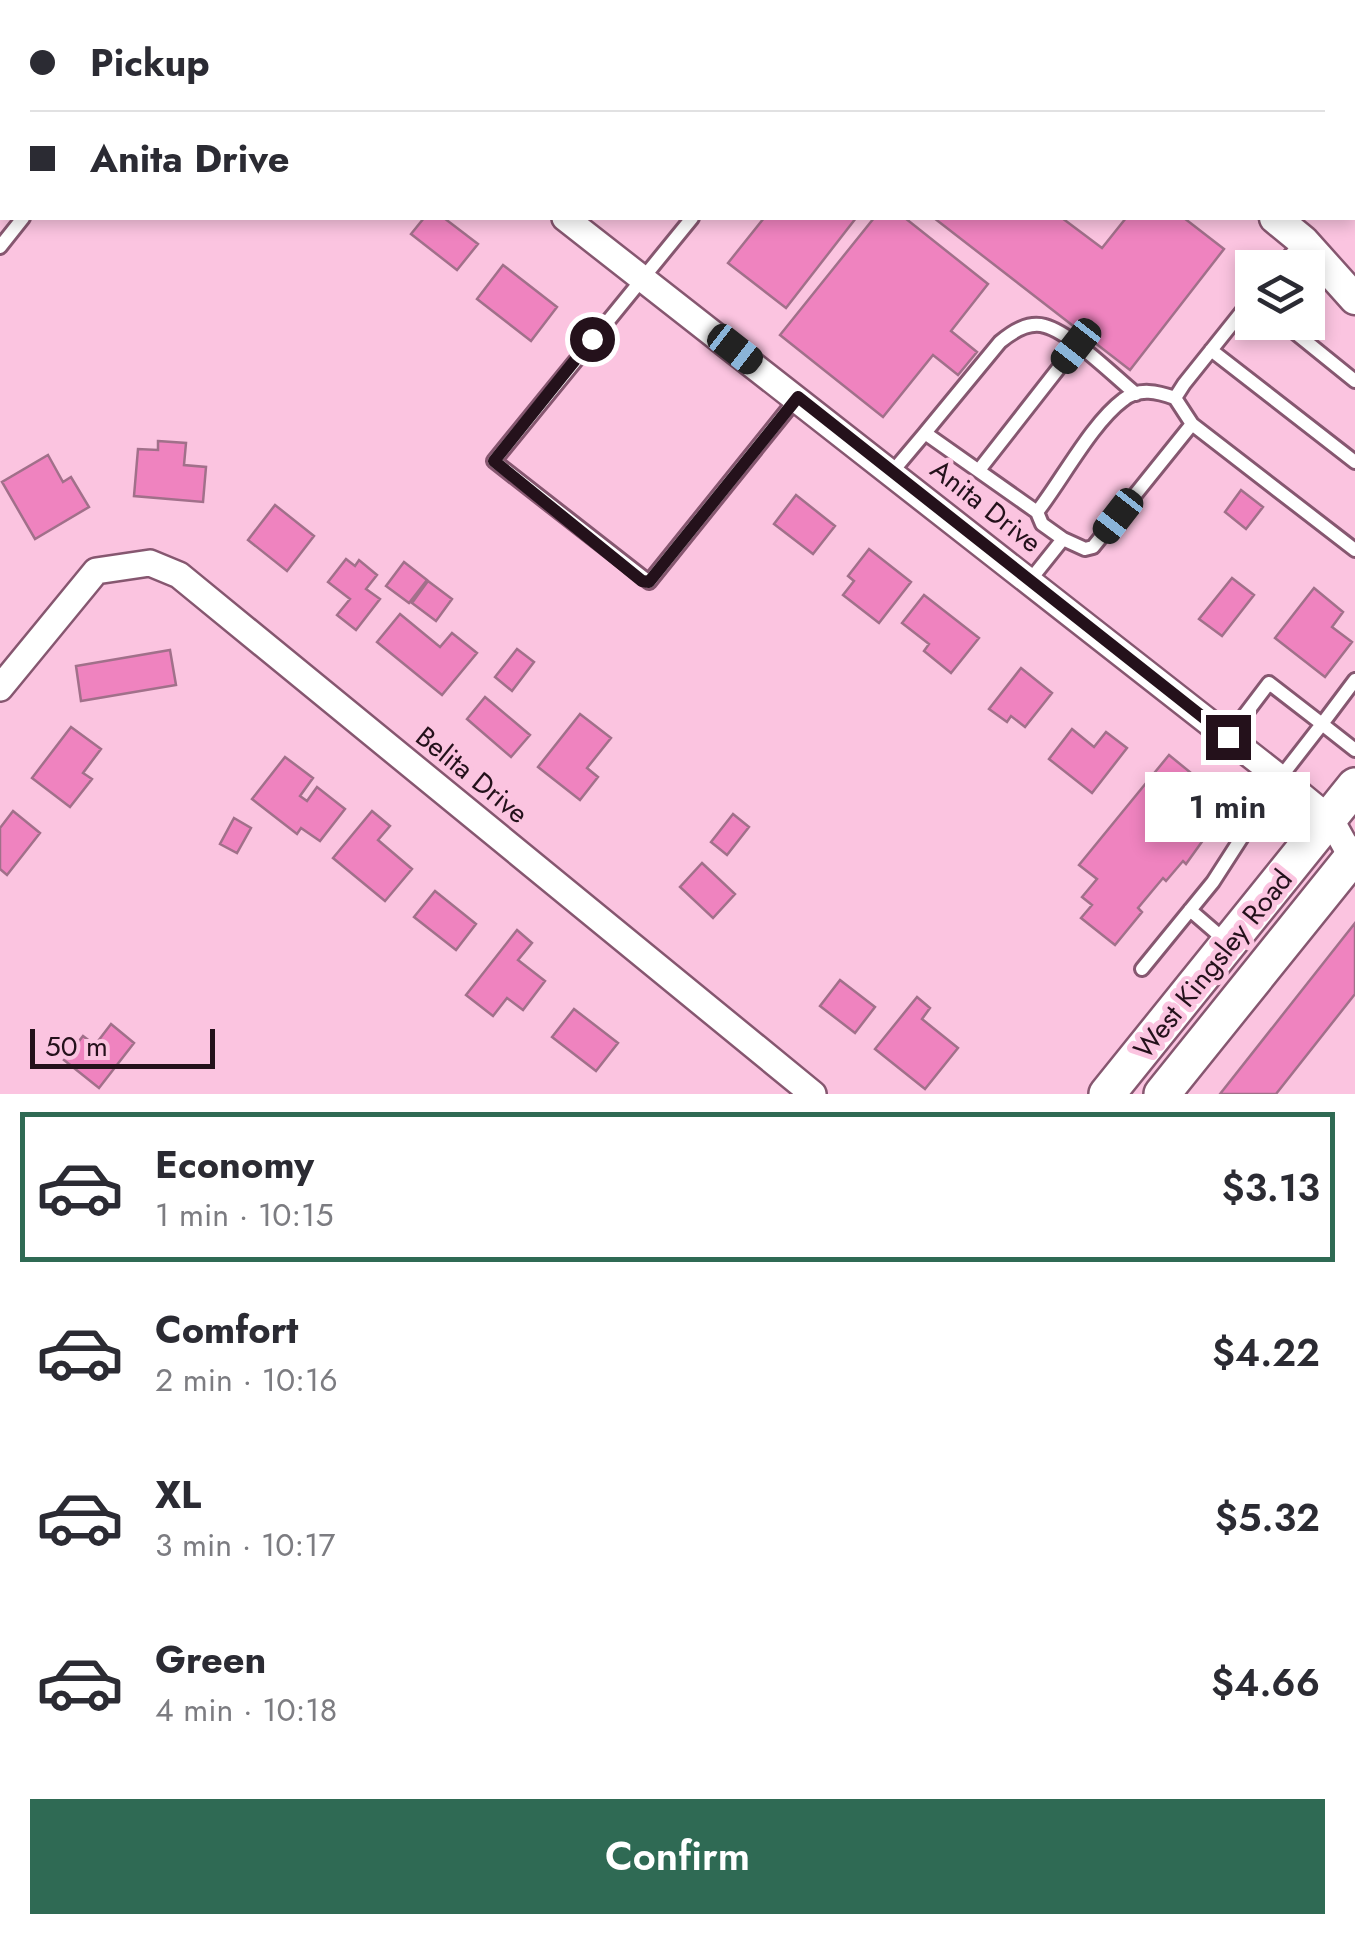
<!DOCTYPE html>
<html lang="en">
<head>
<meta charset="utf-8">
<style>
	:root { --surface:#fff; --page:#f7f7f7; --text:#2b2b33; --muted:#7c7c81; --line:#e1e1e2; --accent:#2f6a54 }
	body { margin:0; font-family:Jost,sans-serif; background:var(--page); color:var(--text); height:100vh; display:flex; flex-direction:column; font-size:38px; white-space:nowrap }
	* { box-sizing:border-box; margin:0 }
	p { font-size:32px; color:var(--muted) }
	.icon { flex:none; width:55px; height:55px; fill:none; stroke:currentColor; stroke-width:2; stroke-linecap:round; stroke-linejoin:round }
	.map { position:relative; height:1094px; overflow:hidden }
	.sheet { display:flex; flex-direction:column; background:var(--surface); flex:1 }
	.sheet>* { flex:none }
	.hud { position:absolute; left:0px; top:0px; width:1355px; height:220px; box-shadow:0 5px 15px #0003; display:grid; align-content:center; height:220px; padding:0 30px; background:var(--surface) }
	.controls { position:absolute; left:1235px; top:250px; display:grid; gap:20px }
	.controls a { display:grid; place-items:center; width:90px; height:90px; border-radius:0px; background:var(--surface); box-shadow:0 5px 15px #0003; font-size:50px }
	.scale { position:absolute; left:30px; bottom:25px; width:185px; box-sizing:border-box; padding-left:10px; border:5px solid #24111b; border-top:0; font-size:28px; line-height:35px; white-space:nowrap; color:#24111b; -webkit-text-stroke:8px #fbc4e0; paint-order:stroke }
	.end { position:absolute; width:45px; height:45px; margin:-22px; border:12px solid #24111b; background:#fff; box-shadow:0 0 0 5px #fff }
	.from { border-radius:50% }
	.bubble { position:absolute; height:70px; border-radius:0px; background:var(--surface); box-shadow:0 5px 15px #0003; font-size:32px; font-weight:600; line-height:70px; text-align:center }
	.car { position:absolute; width:30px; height:60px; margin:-30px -15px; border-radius:12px; box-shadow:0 0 8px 2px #0007; background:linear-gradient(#222 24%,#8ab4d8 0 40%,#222 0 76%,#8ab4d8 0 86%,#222 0) }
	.hud b { display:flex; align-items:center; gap:35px; height:95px; font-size:38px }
	.hud b+b { border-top:2px solid var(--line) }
	.hud i { width:25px; height:25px; background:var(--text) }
	ul { padding:18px 0 0; list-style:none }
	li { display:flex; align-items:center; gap:30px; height:150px; margin:0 20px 15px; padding:0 10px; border:5px solid transparent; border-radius:0px }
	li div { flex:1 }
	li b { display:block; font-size:38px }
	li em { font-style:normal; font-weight:600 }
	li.active { border-color:var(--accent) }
	li>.icon { width:90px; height:90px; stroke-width:1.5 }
	.cta { display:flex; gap:20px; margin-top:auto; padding:20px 30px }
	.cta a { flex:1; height:115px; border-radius:0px; background:var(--accent); color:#fff; font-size:40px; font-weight:600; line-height:115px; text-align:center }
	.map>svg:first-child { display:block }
	.building { fill:#ef83bf; stroke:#a1708a; stroke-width:2.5 }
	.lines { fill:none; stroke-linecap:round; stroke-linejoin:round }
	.service-casing { stroke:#865770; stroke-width:18 }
	.minor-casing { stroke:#865770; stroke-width:30 }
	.tertiary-casing { stroke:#865770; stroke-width:35 }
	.secondary-casing { stroke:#865770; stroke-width:40 }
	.service { stroke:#fff; stroke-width:12 }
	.minor { stroke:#fff; stroke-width:25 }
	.tertiary { stroke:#fff; stroke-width:30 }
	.secondary { stroke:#fff; stroke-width:35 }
	.route { stroke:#24111b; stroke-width:12 }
	.labels { text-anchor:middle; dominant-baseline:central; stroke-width:10; stroke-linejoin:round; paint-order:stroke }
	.street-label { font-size:28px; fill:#24111b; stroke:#fbc4e0 }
</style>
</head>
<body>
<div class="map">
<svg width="1355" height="1094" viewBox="0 0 1355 1094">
	<rect width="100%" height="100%" fill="#fbc4e0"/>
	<path class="building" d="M 1238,0 L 1355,0 L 1355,167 L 1352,2 Z
		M 424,218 L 444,218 L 478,244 L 457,270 L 411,234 Z
		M 764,218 L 856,218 L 786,308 L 728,263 Z
		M 874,218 L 905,218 L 988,284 L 951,331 L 977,352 L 958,375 L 933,355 L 883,417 L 780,335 Z
		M 934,218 L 1062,218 L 1102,248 L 1126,218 L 1184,218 L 1224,249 L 1130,370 Z
		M 503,265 L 557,307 L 531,341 L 477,299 Z
		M 158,441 L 186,443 L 184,465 L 206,467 L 203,502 L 134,496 L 138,449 L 158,450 Z
		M 48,455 L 63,482 L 71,477 L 89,507 L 35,539 L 2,482 Z
		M 1241,490 L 1263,507 L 1246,529 L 1225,512 Z
		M 796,495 L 835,526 L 813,554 L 774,524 Z
		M 275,505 L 314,536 L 287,571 L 248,540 Z
		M 869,549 L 911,582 L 879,623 L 843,595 L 854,581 L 848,576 Z
		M 346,559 L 355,566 L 359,560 L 377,575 L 366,589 L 380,599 L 356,630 L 337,615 L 350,599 L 328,582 Z
		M 404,562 L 427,580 L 409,603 L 386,586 Z
		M 1232,578 L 1254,595 L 1222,636 L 1199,619 Z
		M 428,581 L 452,599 L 436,621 L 412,603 Z
		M 1314,588 L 1343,612 L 1332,627 L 1352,642 L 1325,677 L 1275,638 Z
		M 924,595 L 979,638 L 951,673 L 924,651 L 929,644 L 902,623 Z
		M 400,614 L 440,647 L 452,633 L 477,653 L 442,695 L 377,642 Z
		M 517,649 L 534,662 L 512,691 L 495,677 Z
		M 170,650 L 176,685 L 81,701 L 76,666 Z
		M 1021,668 L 1052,693 L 1025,727 L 1011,716 L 1007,722 L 989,709 Z
		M 485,697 L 530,735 L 511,757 L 467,719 Z
		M 580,714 L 611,738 L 587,768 L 598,777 L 580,800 L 538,767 Z
		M 71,727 L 101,749 L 83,773 L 92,779 L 70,807 L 32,778 Z
		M 1072,729 L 1094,747 L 1106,732 L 1127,748 L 1092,793 L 1049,759 Z
		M 1169,755 L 1229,804 L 1186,864 L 1183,861 L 1166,881 L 1163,878 L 1138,908 L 1142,912 L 1115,945 L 1081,918 L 1092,905 L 1082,897 L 1097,879 L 1079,865 Z
		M 285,757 L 313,778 L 300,796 L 307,801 L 317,787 L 345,809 L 320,841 L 301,828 L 297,834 L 252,799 Z
		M 13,811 L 40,833 L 7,875 L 0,869 L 0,828 Z
		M 372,811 L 390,826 L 378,840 L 412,869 L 385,901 L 333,858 Z
		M 733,814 L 749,827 L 727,855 L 711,842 Z
		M 234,818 L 251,828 L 237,853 L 220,844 Z
		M 702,863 L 735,894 L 713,918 L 680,887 Z
		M 435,891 L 476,924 L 456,950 L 414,917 Z
		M 1355,923 L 1355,994 L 1276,1094 L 1220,1094 Z
		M 517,930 L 532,943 L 518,960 L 545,981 L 523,1010 L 507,998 L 493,1016 L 466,995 Z
		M 840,980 L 875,1007 L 855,1033 L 820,1006 Z
		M 917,997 L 930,1008 L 922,1019 L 958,1048 L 925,1089 L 875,1049 Z
		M 574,1009 L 618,1043 L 596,1071 L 552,1037 Z
		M 111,1024 L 134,1043 L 99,1088 L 64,1060 L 83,1036 L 95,1045 Z"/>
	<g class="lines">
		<defs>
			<path id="service" d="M 770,0 L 773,2
				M 191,2 L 193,0
				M 858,2 L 860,0
				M 1047,2 L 1049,0
				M 692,218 L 494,461 L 649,582 L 797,398
				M 0,247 L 23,218
				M 1279,268 L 1303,241
				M 1252,299 L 1184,384 L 1175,398 L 1192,424 L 1355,550
				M 1282,322 L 1355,381
				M 1211,350 L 1355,462
				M 925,433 L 1000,342 C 1012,332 1028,321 1045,326 C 1071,333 1114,376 1136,394
				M 979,470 L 1076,346
				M 893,471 L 925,433 L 1037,512
				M 1063,539 L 1042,524 L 1037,512 C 1062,480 1092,423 1123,400 C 1139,387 1158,392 1175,398
				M 1031,579 L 1063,539 L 1085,549 L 1093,547 L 1192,424
				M 1355,680 L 1322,724 L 1355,750
				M 1190,910 L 1227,942
				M 1142,969 L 1213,882 L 1280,778 L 1322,724 L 1269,683 L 1228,737"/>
			<path id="minor" d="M 288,0 L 292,2
				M 565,218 L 1280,778 L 1331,820 L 1352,858
				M 0,688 L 96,571 L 150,563 L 179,575 L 813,1094"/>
			<path id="tertiary" d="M 1008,0 L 1011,2
				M 1275,218 L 1303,241 L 1355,299"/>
			<path id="secondary" d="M 1107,1094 L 1355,786
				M 1162,1094 L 1355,854"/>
		</defs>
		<use href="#service" class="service-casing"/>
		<use href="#minor" class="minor-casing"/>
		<use href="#tertiary" class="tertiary-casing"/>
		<use href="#secondary" class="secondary-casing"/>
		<use href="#service" class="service"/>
		<use href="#minor" class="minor"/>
		<use href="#tertiary" class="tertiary"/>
		<use href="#secondary" class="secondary"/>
	</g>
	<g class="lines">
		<path class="route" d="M 592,339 L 494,461 L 642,581 L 649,582 L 798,397 L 1228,737"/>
	</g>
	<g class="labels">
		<g class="street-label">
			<text transform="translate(986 506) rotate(38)">Anita Drive</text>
			<text transform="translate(472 775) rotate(39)">Belita Drive</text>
			<text transform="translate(1213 964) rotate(-51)">West Kingsley Road</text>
		</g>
	</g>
</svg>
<div class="controls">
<a><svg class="icon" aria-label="layers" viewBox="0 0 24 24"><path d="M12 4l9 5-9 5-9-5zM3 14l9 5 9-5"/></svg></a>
</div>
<div class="scale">50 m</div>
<i class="end from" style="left:592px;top:339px"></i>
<i class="end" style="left:1228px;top:737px"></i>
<div class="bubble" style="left:1145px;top:772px;width:165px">1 min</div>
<i class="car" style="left:1076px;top:346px;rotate:218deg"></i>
<i class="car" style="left:735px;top:349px;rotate:128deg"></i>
<i class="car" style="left:1118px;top:516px;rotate:218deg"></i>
<div class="hud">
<b><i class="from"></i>Pickup</b>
<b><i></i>Anita Drive</b>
</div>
</div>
<section class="sheet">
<ul>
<li class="active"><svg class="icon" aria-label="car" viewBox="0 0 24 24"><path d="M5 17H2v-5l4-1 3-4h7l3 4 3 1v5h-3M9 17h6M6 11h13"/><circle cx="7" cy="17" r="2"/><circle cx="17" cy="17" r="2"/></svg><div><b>Economy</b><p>1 min · 10:15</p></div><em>$3.13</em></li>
<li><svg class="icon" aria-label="car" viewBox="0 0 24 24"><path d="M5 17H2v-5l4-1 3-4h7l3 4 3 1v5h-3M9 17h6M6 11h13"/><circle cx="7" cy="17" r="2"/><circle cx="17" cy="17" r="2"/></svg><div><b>Comfort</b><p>2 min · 10:16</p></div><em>$4.22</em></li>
<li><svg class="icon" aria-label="car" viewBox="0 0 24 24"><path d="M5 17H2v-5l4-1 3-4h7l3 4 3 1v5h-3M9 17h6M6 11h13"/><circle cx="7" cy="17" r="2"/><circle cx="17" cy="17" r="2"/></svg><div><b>XL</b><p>3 min · 10:17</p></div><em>$5.32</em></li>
<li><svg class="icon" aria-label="car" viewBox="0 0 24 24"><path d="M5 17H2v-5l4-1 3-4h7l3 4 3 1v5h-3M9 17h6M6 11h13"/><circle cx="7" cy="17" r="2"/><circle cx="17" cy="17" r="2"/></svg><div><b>Green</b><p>4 min · 10:18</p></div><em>$4.66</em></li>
</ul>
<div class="cta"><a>Confirm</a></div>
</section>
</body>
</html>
